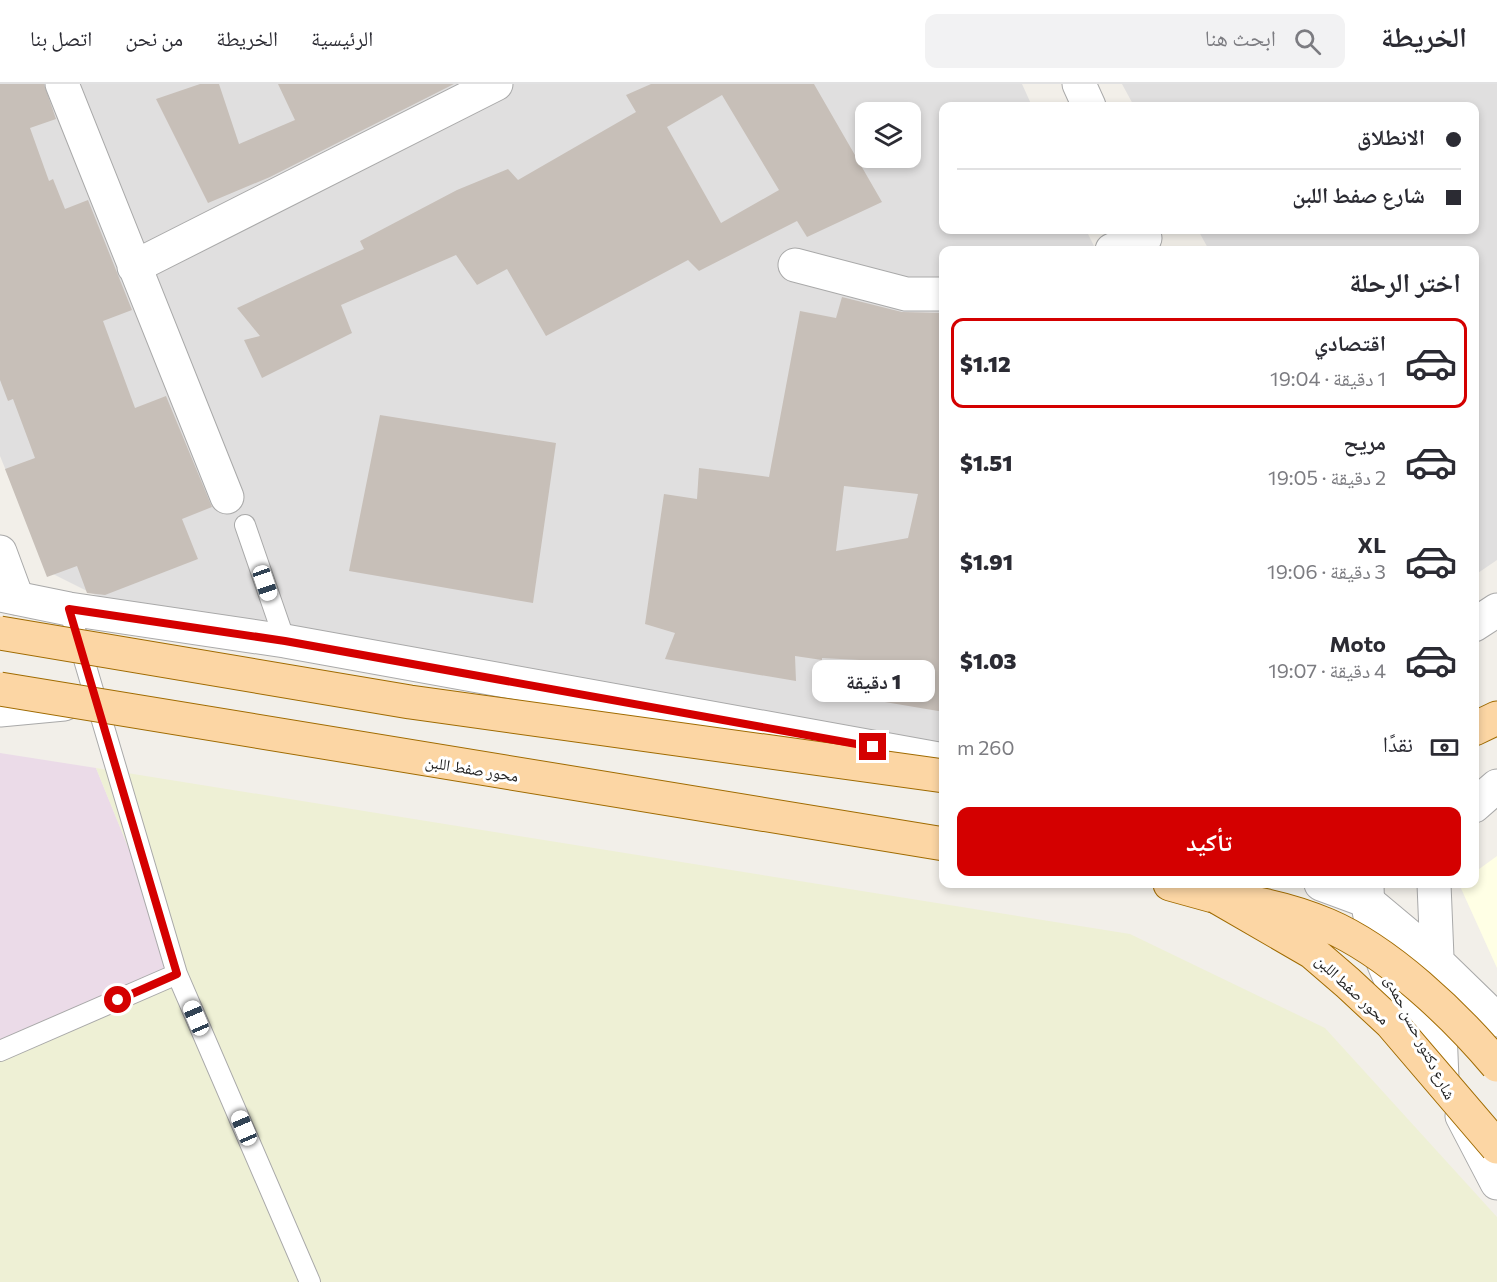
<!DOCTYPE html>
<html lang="ar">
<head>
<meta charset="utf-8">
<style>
	:root { --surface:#fff; --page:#f2f2f3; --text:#2b2b33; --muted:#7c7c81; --line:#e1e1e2; --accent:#d40000 }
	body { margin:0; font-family:Commissioner,"Noto Naskh Arabic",sans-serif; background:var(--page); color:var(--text); direction:rtl; height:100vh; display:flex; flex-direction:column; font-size:22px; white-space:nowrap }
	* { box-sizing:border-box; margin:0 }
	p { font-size:20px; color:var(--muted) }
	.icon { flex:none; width:33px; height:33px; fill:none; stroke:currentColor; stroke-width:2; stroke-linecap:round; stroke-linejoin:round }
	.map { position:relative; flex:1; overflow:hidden; direction:ltr }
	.panel { position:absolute; left:939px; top:162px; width:540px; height:642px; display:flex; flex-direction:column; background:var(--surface); border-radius:12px; box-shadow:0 3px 9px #0003; direction:rtl }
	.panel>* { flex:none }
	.hud { position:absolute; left:939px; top:18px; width:540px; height:132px; border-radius:12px; box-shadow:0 3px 9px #0003; direction:rtl; display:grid; align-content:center; height:132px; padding:0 18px; background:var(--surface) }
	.controls { position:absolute; left:855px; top:18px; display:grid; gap:12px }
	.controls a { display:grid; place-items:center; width:66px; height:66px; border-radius:12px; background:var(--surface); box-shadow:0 3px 9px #0003; font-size:30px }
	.end { position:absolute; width:27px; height:27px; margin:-14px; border:8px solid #d40000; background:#fff; box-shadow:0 0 0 3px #fff }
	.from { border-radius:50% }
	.bubble { position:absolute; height:42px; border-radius:12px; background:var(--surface); box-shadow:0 3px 9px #0003; font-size:20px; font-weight:800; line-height:42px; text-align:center; direction:rtl }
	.car { position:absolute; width:18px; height:36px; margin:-18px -9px; border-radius:8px; box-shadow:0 0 4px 2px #0007; background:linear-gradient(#fff 24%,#345 0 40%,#fff 0 76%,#345 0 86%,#fff 0) }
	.hud b { display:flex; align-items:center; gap:21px; height:57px; font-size:22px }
	.hud b+b { border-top:2px solid var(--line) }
	.hud i { width:15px; height:15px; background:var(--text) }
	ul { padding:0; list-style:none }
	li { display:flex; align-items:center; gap:18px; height:90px; margin:0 12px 9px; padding:0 6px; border:3px solid transparent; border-radius:12px }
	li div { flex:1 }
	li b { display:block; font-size:22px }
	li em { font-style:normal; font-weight:800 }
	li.active { border-color:var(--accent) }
	li>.icon { width:54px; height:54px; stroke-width:1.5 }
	h2 { padding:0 18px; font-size:27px; line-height:72px }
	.pay { display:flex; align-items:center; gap:15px; height:66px; padding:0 18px; font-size:22px }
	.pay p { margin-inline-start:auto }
	.cta { display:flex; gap:12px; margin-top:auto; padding:12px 18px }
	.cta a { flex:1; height:69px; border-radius:12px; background:var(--accent); color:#fff; font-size:24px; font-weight:800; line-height:69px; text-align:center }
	header { display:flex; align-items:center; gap:36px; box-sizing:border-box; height:84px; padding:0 30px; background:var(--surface); border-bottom:2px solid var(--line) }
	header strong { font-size:28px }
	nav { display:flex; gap:33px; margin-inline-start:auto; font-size:21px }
	.search { width:420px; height:54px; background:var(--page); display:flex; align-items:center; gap:15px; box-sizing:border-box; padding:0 21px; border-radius:12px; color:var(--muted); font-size:22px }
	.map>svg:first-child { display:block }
	.residential { fill:#e0dfdf; fill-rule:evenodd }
	.industrial { fill:#ebdbe8 }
	.education { fill:#ffffe5 }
	.farmland { fill:#eef0d5 }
	.building { fill:#c7bfb8; fill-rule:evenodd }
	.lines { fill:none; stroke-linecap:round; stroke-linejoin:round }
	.service-casing { stroke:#a9a9a9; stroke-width:22 }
	.minor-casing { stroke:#a9a9a9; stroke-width:35 }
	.tertiary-casing { stroke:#a9a9a9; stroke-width:35 }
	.primary-casing { stroke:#a06b00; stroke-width:35 }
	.service { stroke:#fff; stroke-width:20 }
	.minor { stroke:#fff; stroke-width:33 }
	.tertiary { stroke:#fff; stroke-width:33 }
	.primary { stroke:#fcd6a4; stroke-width:33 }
	.primary-bridge-casing { stroke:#a06b00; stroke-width:35; stroke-linecap:butt }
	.primary-bridge { stroke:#fcd6a4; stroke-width:33 }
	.route { stroke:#d40000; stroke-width:8 }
	.labels { text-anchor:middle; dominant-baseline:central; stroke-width:6; stroke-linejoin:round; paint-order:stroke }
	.street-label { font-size:16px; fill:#222; stroke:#fff }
</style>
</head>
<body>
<header>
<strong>الخريطة</strong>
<div class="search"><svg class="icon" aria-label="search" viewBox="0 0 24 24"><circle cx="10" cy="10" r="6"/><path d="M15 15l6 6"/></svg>ابحث هنا</div>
<nav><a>الرئيسية</a><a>الخريطة</a><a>من نحن</a><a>اتصل بنا</a></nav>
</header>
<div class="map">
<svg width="1497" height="1198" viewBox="0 0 1497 1198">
	<rect width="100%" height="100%" fill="#f2efe9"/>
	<path class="residential" d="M 0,0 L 1022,0 L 1032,22 L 944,22 L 944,146 L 1086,146 L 1096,166 L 944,166 L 943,660 L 119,523 L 47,487 L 0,372 ZM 866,28 L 910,28 L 910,74 L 866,74 Z
		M 1122,0 L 1497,0 L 1497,476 L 1475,491 L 1474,166 L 1209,166 L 1198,146 L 1474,146 L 1474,22 L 1134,22 Z"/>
	<path class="industrial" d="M 0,669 L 96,684 L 178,886 L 0,963 Z"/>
	<path class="education" d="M 1497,772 L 1497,884 L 1459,800 L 1474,800 L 1475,788 Z"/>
	<path class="farmland" d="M 96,684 L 1130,850 L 1325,944 L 1497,1133 L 1497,1198 L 0,1198 L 0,963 L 178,886 Z"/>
	<path class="building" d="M 0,0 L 44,0 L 56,35 L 30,44 L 49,97 L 53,95 L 65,125 L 88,116 L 132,226 L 103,237 L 135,324 L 166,312 L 212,423 L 182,435 L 198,475 L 105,511 L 87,509 L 77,482 L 47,493 L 5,385 L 35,374 L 13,315 L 8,317 L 0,296 Z
		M 200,0 L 219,0 L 239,60 L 295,36 L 278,0 L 454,0 L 270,93 L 208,119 L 156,15 Z
		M 651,0 L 814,0 L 882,118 L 807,153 L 797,137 L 699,187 L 688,176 L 546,252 L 507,185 L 477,201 L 456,171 L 341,221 L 352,249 L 262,294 L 244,256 L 260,252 L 237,224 L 364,165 L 360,157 L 457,106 L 508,85 L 518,96 L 636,28 L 626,11 ZM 722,11 L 779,106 L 721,139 L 667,43 Z
		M 842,213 L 902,228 L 944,229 L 944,628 L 873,616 L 878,577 L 822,574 L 822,576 L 795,572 L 796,597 L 665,575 L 675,549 L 645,540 L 664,410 L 697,415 L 699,384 L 769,393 L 800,227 L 836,234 ZM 844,402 L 918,410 L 908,454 L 836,467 Z
		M 380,331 L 556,359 L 533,519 L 349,487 Z"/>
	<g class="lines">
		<defs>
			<path id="service" d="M 245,441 L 285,557
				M 69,525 L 177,890 L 310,1198
				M 0,967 L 177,890"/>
			<path id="minor" d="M 62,0 L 227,413
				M 1079,0 L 1089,22
				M 1112,166 L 1145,154
				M 795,181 L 906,210 L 944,210
				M 134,183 L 496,0
				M 0,468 L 17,514
				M 1474,541 L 1497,526
				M 1367,800 C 1367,866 1405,924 1435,981
				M 1462,1032 L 1497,1099"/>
			<path id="tertiary" d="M 0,511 L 69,525 L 285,557 L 944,676
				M 0,626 L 64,620
				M 1474,722 L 1497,702
				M 1321,800 L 1367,817 L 1422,863 L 1497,936
				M 1434,800 L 1442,995"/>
			<path id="primary" d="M 1474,645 L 1497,634
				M 1170,800 L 1217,813"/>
		</defs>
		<use href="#service" class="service-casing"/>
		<use href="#minor" class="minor-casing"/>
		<use href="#tertiary" class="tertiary-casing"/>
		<use href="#primary" class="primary-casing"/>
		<use href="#service" class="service"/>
		<use href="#minor" class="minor"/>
		<use href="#tertiary" class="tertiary"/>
		<use href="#primary" class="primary"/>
		<defs>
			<path id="primary-bridge" d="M 0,549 L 410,618 L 944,692
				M 0,605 L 944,760
				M 1217,813 L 1312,868 L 1348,899 L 1391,939 L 1497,1063
				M 1242,817 C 1272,822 1299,829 1327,841 C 1388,867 1455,931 1497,981"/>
		</defs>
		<use href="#primary-bridge" class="primary-bridge-casing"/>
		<use href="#primary-bridge" class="primary-bridge"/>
	</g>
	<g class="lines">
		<path class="route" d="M 118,916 L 177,890 L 69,525 L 285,557 L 873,663"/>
	</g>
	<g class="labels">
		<g class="street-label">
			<text transform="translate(472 684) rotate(9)">محور صفط اللبن</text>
			<text transform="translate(1353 905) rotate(43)">محور صفط اللبن</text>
			<text transform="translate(1421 953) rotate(63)">شارع دكتور حسن حمدى</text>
		</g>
	</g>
</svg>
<div class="controls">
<a><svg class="icon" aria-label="layers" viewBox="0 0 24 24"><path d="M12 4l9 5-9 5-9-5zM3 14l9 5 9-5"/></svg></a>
</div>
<i class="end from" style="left:118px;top:916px"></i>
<i class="end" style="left:873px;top:663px"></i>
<div class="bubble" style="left:812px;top:576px;width:123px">1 دقيقة</div>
<i class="car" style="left:265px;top:499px;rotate:161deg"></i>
<i class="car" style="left:196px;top:934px;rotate:337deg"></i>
<i class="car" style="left:244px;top:1044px;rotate:337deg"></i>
<div class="hud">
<b><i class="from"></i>الانطلاق</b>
<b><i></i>شارع صفط اللبن</b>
</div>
<section class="panel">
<h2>اختر الرحلة</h2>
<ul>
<li class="active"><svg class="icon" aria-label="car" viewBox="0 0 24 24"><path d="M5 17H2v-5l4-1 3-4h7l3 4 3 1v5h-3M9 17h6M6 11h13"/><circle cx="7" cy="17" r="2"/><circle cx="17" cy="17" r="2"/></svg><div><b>اقتصادي</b><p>1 دقيقة · 19:04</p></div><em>$1.12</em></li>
<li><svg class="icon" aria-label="car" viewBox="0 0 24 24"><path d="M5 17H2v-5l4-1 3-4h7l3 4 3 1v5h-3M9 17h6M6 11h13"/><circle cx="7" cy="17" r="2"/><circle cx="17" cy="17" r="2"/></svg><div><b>مريح</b><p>2 دقيقة · 19:05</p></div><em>$1.51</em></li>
<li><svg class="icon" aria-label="car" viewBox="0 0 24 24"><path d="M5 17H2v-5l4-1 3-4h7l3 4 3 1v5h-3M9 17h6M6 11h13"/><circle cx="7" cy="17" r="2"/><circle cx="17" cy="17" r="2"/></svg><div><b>XL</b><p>3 دقيقة · 19:06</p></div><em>$1.91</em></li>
<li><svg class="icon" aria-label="car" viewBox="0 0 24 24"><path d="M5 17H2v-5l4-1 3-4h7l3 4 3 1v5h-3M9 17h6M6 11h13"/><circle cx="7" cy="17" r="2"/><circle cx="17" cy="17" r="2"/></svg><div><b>Moto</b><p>4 دقيقة · 19:07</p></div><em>$1.03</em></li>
</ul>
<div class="pay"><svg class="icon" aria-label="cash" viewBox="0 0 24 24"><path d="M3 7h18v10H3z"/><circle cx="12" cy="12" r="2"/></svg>نقدًا<p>260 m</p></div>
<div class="cta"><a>تأكيد</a></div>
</section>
</div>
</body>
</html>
